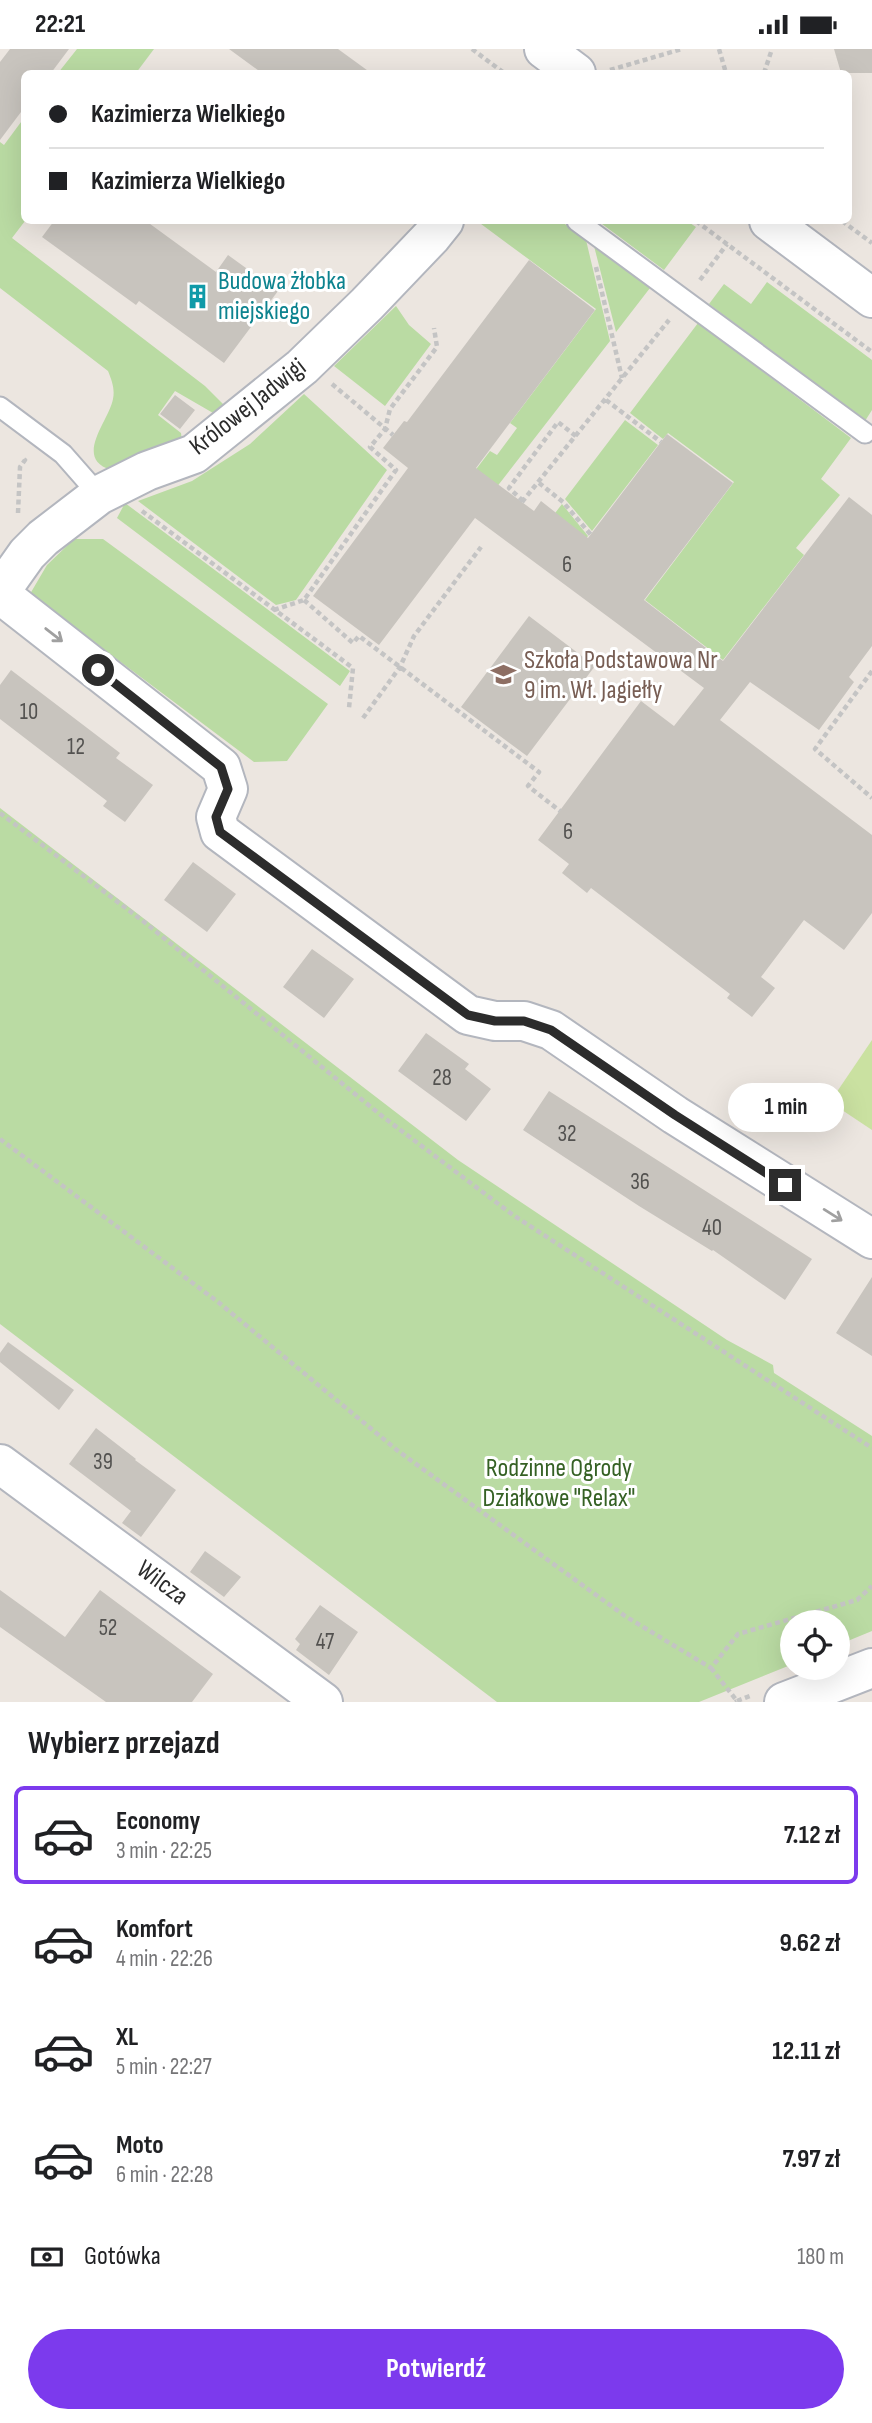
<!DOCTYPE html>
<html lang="pl">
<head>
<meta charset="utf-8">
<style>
	:root { --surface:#fff; --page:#f2f2f2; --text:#202124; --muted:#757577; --line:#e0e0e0; --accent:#7c3aed }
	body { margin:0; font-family:"Sofia Sans Condensed",sans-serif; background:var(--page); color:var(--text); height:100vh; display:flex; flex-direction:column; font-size:26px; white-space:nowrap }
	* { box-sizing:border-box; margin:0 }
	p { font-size:23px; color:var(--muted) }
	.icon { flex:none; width:38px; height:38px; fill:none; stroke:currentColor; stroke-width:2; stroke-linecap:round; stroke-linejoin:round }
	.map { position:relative; height:1653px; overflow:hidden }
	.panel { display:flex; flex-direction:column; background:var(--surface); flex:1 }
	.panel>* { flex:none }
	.banner { position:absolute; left:21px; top:21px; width:831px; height:154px; border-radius:10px; box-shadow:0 7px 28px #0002; display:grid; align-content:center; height:154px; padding:0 28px; background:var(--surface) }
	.tools { position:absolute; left:780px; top:1561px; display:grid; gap:14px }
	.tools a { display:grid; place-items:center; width:70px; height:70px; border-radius:50%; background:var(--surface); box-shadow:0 7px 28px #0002; font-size:35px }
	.end { position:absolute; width:32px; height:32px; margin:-16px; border:9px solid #2c2c2c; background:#fff; box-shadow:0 0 0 4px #fff }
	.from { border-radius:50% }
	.bubble { position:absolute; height:49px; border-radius:24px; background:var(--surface); box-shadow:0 7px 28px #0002; font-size:23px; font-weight:700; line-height:49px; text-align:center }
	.banner b { display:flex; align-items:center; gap:24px; height:66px; font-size:26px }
	.banner b+b { border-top:2px solid var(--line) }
	.banner i { width:18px; height:18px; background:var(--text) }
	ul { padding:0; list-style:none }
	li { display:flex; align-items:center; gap:21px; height:98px; margin:0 14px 10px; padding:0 14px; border:4px solid transparent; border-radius:10px }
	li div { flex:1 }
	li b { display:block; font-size:26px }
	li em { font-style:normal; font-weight:700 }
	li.selected { border-color:var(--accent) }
	li>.icon { width:63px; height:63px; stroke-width:1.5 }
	h2 { padding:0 28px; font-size:32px; line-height:84px }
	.pay { display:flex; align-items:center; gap:18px; height:77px; padding:0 28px; font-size:26px }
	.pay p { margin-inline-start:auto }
	.cta { display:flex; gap:14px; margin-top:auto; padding:14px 28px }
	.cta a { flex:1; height:80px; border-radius:42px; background:var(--accent); color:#fff; font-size:28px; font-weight:700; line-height:80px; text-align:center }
	.status { display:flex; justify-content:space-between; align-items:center; height:49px; padding:0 35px; background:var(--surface); direction:ltr }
	.status svg { height:19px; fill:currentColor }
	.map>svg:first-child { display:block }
	.green { fill:#badba3 }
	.pitch { fill:#cae1a1 }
	.building { fill:#c8c4be }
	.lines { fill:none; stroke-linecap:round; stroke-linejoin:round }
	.service-casing { stroke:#b3b6be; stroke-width:23 }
	.minor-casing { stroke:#b3b6be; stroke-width:42 }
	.path { stroke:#c4c4c4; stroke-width:4.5; stroke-dasharray:5 3.5; stroke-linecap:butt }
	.service { stroke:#fff; stroke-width:19 }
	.minor { stroke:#fff; stroke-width:38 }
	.oneway { stroke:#a0a0a0 }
	.route { stroke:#2c2c2c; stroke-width:9 }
	.labels { text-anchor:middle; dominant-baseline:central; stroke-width:6; stroke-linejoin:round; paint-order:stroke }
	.number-label { font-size:23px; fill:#535250 }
	.culture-label { font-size:26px; fill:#0d838f; stroke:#fff; text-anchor:start }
	.street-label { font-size:26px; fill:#2c2c2c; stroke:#fff }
	.education-label { font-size:26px; fill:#785e54; stroke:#fff; text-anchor:start }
	.park-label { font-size:26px; fill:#356124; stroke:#fff }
</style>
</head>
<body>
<div class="status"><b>22:21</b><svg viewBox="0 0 49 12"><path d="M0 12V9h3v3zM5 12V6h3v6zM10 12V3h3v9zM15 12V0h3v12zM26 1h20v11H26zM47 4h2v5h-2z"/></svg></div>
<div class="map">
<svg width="872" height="1653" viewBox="0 0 872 1653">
	<rect width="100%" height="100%" fill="#ece6e0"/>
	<path class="green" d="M 77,0 L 154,0 L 136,24 L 58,24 Z
		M 24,69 L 25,172 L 12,189 L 205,337 L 229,361 L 220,368 L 175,342 L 158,366 L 181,384 L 182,392 L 111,421 C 73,409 109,372 113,350 C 115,340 112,332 108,322 L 0,239 L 0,93 L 4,96 Z
		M 477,172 L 561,172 L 586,191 L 610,292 L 496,439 L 474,423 L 490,402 L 497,406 L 517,379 L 510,374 L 596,260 Z
		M 598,172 L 687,172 L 696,178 L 664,221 Z
		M 594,197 L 650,239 L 616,283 Z
		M 767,233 L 872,311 L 872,361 L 865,372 L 709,255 L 724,235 L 751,255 Z
		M 396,257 L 409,276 L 431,295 L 385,357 L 334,317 Z
		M 698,274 L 851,389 L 821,430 L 840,446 L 796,499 L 804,506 L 723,611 L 645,551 L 734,433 L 668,384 L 663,390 L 630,364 Z
		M 304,345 L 387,421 L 296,551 L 276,556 L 138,452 L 192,432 L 250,395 Z
		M 625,371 L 658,396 L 592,482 L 565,450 Z
		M 125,454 L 350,622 L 340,637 L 117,469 Z
		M 562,455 L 588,487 L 578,500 L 546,476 Z
		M 74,490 L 103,490 L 328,655 L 287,712 L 254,713 L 30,545 L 47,516 Z
		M 0,759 L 458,1111 L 727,1291 L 773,1316 L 774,1324 L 872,1387 L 872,1582 L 838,1596 L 838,1573 L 793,1573 L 793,1615 L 699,1653 L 497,1653 L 0,1275 Z"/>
	<path class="pitch" d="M 872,991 L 872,1081 L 830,1053 Z"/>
	<path class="building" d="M 10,0 L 69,0 L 51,24 L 24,24 L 24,59 L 0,91 L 0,13 Z
		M 229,0 L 338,0 L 371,24 L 262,24 Z
		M 834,0 L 872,0 L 872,24 L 841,24 Z
		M 54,172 L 146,172 L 216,223 L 228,206 L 278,242 L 224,314 L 139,252 L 136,256 L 42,188 Z
		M 529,211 L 595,261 L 476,419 L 534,462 L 541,452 L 588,489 L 667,385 L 733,434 L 644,551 L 723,612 L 849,448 L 872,466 L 872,597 L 849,628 L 854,633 L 819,681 L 750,633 L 720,671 L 872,786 L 872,864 L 844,901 L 804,871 L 761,928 L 775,939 L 752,968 L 727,949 L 730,945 L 591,839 L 587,844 L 562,824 L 569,815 L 538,791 L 641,652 L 674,677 L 704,639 L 475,469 L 379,596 L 313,547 L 408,419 L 383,399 L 404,372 L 407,373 Z
		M 175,346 L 195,361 L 180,380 L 160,365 Z
		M 529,567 L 595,617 L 527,707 L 461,658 Z
		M 11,621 L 120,704 L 116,709 L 153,736 L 125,773 L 103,757 L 107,752 L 0,670 L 0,636 Z
		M 193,813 L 236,845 L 207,883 L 164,851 Z
		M 312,900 L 354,930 L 324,969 L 283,938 Z
		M 426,984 L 469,1015 L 465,1020 L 491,1040 L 466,1072 L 398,1022 Z
		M 549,1042 L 812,1210 L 785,1251 L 713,1201 L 712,1202 L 639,1157 L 523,1081 Z
		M 872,1228 L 872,1307 L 836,1284 Z
		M 8,1293 L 74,1341 L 59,1361 L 0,1313 L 0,1304 Z
		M 96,1379 L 136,1410 L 135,1411 L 176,1441 L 141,1488 L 122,1474 L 131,1462 L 69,1415 Z
		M 205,1502 L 241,1528 L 224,1548 L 190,1523 Z
		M 0,1541 L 65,1588 L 100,1541 L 213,1625 L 192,1653 L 106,1653 L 0,1578 Z
		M 320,1556 L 358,1583 L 329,1626 L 296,1601 L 300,1595 L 295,1590 Z"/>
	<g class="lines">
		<defs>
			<path id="service" d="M 577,172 L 865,384
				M 0,358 L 63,405 L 99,446"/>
			<path id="minor" d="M 544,0 L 576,24
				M 769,172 L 872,249
				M 0,543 L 27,505 L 43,489 L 99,446 L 147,422 L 194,405 L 302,318 L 367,255 L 432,187 L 444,172
				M 0,545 L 221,718 L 228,740 L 216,768 L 220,783 L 468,966 L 495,972 L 524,972 L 551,981 L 675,1066 L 872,1190
				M 0,1415 L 323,1653
				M 784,1653 L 872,1619"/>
		</defs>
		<use href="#service" class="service-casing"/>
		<use href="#minor" class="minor-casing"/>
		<path class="path" d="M 472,0 L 504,24
			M 719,0 L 726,24
			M 610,21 L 682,0
			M 764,24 L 772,0
			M 696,172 L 872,303
			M 842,172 L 872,194
			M 596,218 L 622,329
			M 700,231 L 727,195
			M 332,335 L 393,386
			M 606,351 L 661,393
			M 539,434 L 563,453 L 591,486
			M 523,452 L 509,439 L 558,373 L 577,388
			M 522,453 L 669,271
			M 142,462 L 353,619 L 349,659
			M 18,464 L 20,418 L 25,411 L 22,409
			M 304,551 L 353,594 L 359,587 L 539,723 L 528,737 L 560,762
			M 274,561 L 304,551 L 396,421 L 370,398 L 385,380 L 390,360 L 437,298 L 434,279
			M 872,622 L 815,700 L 872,749
			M 363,669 L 400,618 L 414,587 L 481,498
			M 0,764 L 143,872 L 382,1067 L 513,1166 L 872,1399
			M 0,1090 L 218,1253 L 398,1402 L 625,1567 L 711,1619 L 738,1585 L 857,1551 L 872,1537
			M 711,1619 L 737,1652 L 735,1653
			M 737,1652 L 750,1647"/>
		<use href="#service" class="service"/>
		<use href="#minor" class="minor"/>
	</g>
	<defs><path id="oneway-shaft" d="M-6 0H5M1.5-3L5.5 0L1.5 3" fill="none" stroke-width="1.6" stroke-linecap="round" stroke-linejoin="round" transform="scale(1.75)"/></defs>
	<g class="oneway">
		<use href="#oneway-shaft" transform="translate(54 586) rotate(38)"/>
		<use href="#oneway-shaft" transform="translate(833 1166) rotate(32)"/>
	</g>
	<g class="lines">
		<path class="route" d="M 98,621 L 221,718 L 228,740 L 216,768 L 220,783 L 468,966 L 495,972 L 524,972 L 551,981 L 675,1066 L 785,1136"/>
	</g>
	<defs>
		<symbol id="building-bare" viewBox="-9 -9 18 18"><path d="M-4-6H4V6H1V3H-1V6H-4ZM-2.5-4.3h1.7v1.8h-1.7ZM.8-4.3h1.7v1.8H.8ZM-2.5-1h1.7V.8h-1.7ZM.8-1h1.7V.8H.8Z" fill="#0f9aa8" stroke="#fff" stroke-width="2.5" paint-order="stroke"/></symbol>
		<symbol id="school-bare" viewBox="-9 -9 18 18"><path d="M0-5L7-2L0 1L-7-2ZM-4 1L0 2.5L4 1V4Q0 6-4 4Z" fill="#8d6e63" stroke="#fff" stroke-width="2.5" paint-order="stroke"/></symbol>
	</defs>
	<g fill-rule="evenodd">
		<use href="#building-bare" x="180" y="230" width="35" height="35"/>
		<use href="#school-bare" x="486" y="608" width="35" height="35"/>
	</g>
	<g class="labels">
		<g class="number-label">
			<text x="567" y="516">6</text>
			<text x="29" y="663">10</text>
			<text x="76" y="698">12</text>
			<text x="568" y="783">6</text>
			<text x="442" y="1029">28</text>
			<text x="567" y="1085">32</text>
			<text x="640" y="1133">36</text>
			<text x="712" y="1179">40</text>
			<text x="103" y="1413">39</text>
			<text x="108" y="1579">52</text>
			<text x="325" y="1593">47</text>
		</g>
		<g class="culture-label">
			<text x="218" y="232">Budowa żłobka<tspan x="218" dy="30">miejskiego</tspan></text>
		</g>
		<g class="street-label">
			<text transform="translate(248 358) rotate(-38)">Królowej Jadwigi</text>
			<text transform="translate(162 1534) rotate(36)">Wilcza</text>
		</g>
		<g class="education-label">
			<text x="524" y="611">Szkoła Podstawowa Nr<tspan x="524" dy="30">9 im. Wł. Jagiełły</tspan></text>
		</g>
		<g class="park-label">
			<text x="559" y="1419">Rodzinne Ogrody<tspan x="559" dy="30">Działkowe "Relax"</tspan></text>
		</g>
	</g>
</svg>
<div class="tools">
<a><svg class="icon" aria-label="locate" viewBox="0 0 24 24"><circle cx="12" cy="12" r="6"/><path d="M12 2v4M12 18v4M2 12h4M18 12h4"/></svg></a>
</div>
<i class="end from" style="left:98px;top:621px"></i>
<i class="end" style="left:785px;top:1136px"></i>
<div class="bubble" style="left:728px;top:1034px;width:116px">1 min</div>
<div class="banner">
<b><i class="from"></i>Kazimierza Wielkiego</b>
<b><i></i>Kazimierza Wielkiego</b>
</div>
</div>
<section class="panel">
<h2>Wybierz przejazd</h2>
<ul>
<li class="selected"><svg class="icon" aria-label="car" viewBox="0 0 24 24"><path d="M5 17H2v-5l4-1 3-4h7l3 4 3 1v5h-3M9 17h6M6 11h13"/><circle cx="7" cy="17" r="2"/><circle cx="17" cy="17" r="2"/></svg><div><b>Economy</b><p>3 min · 22:25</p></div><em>7.12 zł</em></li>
<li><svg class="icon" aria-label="car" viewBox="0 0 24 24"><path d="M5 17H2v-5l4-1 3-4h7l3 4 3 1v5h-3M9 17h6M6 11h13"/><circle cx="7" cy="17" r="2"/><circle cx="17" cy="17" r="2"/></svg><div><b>Komfort</b><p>4 min · 22:26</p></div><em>9.62 zł</em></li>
<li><svg class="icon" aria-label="car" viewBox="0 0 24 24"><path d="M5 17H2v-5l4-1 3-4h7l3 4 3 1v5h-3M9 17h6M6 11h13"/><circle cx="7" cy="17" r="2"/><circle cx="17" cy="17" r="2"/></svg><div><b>XL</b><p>5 min · 22:27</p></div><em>12.11 zł</em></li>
<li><svg class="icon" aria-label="car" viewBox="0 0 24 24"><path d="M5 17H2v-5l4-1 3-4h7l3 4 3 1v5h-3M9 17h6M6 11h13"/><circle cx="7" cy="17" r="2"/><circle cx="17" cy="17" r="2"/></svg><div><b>Moto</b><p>6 min · 22:28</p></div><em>7.97 zł</em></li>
</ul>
<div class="pay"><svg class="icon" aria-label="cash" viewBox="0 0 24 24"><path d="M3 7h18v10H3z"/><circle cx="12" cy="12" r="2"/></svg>Gotówka<p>180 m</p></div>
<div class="cta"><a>Potwierdź</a></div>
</section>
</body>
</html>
